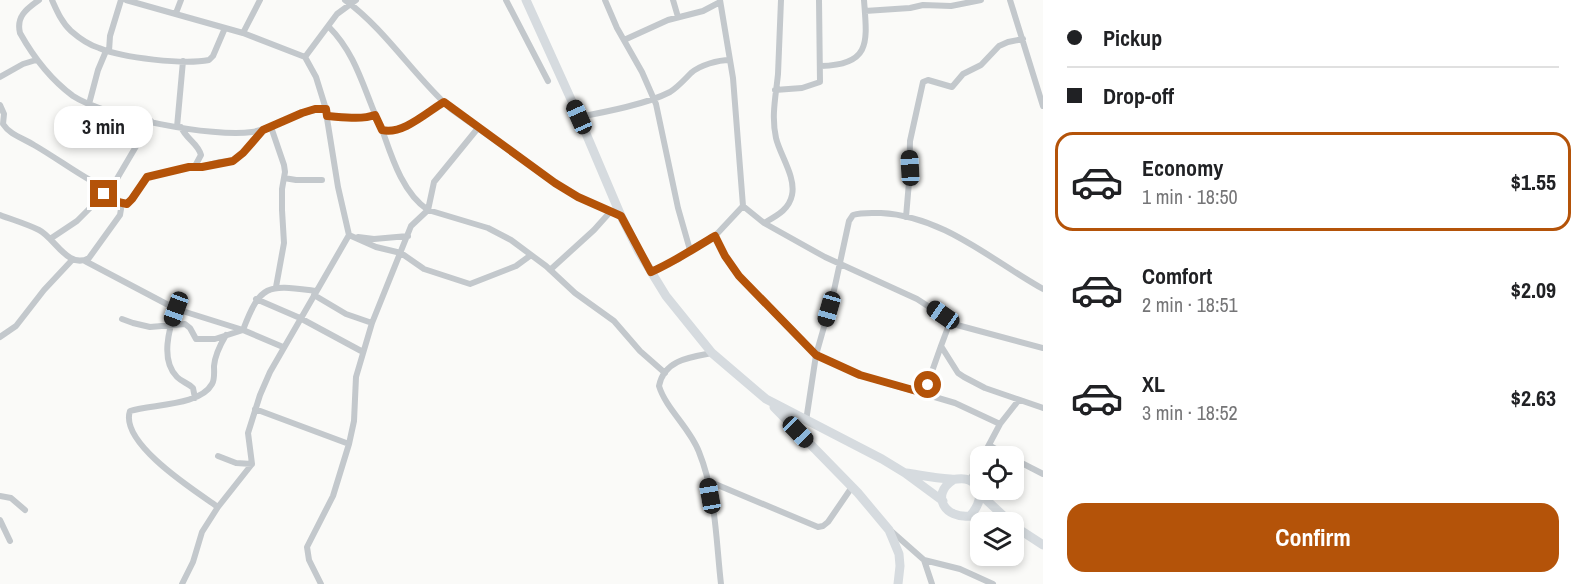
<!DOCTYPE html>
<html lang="en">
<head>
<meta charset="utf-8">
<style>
	:root { --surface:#fff; --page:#f6f6f6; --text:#202124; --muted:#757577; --line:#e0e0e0; --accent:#b45309 }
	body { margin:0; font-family:"Archivo Narrow",sans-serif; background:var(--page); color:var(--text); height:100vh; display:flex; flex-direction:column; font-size:22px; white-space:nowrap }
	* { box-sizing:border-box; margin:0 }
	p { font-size:20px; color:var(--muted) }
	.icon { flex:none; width:33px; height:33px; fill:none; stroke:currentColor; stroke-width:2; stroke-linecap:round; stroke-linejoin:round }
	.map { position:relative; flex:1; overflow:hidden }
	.side { display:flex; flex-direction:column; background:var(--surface); width:540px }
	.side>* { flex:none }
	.top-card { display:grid; align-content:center; height:132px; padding:0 24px; background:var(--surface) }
	.tools { position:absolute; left:970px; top:446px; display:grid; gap:12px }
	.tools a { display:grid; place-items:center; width:54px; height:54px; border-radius:12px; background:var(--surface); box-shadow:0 3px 9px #0003; font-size:30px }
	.end { position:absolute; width:27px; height:27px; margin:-14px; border:8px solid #b45309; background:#fff; box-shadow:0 0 0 3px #fff }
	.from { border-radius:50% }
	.bubble { position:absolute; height:42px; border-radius:18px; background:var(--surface); box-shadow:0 3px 9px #0003; font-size:20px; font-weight:700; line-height:42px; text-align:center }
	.car { position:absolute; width:18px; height:36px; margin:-18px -9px; border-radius:8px; box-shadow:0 0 4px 2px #0007; background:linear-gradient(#222 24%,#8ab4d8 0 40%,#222 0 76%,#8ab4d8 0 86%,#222 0) }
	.top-card b { display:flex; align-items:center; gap:21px; height:57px; font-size:22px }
	.top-card b+b { border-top:2px solid var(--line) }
	.top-card i { width:15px; height:15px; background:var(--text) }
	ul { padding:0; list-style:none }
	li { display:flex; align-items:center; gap:18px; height:99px; margin:0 12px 9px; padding:0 12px; border:3px solid transparent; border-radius:18px }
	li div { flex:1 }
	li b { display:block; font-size:22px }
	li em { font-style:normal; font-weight:700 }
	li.on { border-color:var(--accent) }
	li>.icon { width:54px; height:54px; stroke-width:1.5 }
	.cta { display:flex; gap:12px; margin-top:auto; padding:12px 24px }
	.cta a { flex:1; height:69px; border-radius:18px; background:var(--accent); color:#fff; font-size:24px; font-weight:700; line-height:69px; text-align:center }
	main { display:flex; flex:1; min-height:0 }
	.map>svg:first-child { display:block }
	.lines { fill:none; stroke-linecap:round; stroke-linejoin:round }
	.minor { stroke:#c3c8cc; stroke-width:6 }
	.secondary { stroke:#d6dbdf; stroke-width:9 }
	.route { stroke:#b45309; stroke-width:8 }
</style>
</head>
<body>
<main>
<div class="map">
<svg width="1043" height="584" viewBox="0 0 1043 584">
	<rect width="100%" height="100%" fill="#fafaf8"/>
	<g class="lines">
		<path class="minor" d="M 39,0 C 26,9 16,17 20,33 C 34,58 50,79 73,96 C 105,117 214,138 252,132 C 278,128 299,109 326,109
			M 52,0 C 57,11 62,23 71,31 C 79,38 89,45 99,48 C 123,58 184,65 209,60 L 213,56 L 225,28
			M 126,0 L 243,33 L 305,57 L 316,77 L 325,106 L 338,187 L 349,235 L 376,247 L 401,253 L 424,269 L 470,284 L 516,266 L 531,255
			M 345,0 C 386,30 413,75 451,109 L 555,183 L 578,197 L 620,216
			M 506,0 L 548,81
			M 605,0 L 617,28 L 642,72 L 656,104 L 678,208 L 690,250
			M 673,0 L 678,17
			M 1010,0 L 1043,106
			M 865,11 L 910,8 L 923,5 L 951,6 L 981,0
			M 176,13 L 181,0
			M 329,27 C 351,49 360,76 371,104 C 375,115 380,124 384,135 C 393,161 404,194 428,210 L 488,228 L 511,240 L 546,266 L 575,293 L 614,321 L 640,351 L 665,373
			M 243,33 L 260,0
			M 624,40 L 668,20 L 703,11 L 720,2
			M 109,51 L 110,36 L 121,0
			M 305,57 L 337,14 L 356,0
			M 821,66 C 872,65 867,41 864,0
			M 0,77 L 23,64 L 36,60
			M 775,90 L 802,88 L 820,82 L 819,0
			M 89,104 L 98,70 L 106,51
			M 0,105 L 4,114 L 3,124 C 10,135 23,138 34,145 C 60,160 84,179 112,192
			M 327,116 L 367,118 L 375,115
			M 579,117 C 605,112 647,104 670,92 C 678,87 684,80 691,73 C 700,65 718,60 730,60
			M 177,127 L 183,61
			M 181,127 C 186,139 198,143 201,155 L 195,166
			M 271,127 L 284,165 L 285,172 L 282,189 L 282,210 L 284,243 L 276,287
			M 382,130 C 403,135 427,112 444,102
			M 284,178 L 296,180 L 322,180
			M 119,202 L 128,203 L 147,177 L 189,167 L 202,167 L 220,162 L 233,161 L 243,153 L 262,131
			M 743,206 L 764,223 C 776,216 789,210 792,195 C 796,177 780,155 776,138 C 771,116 776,95 778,74 C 779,49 780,25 781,0
			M 0,215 C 13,220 27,224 39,230 C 55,238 68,270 89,258 L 120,215 L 121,209 L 112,192 L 115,182 L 151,121
			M 906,217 L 909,182 L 910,141 L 923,82 L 928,80 L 952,87 L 963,74 L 981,65 L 999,46 L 1008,42 L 1023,39
			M 764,223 L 825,257 L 917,299 L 957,325 L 1043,348
			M 715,236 L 725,256 L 739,276 L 816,355 L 860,375 L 955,403 L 1000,424
			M 358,237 L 374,239 L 408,236
			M 50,239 L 77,221 L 108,190
			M 85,261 L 176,309 L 243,330 L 283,347
			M 550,270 L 594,230 L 611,211
			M 651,271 L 679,259 L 693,248 L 715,236 L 743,206 L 733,78 L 720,0
			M 314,295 L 346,314 L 372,323
			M 256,299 L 300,318 L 363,352
			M 176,309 C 169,329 160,360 177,377 C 182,382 188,383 193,388 L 195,398
			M 122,319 L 133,323 L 150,327 L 185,324 L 190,328 L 196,339 L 215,339 L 243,330 C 261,282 269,285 316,291
			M 950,322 L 941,346 L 958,373 L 964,377 L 985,388 L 1043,408
			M 0,337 L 16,326 L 44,290 L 73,259
			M 712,353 C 690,357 664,360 659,386 C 666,409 690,428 699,452 C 716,494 716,541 721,584
			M 927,394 L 930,377 L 941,346
			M 255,409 L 349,444
			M 806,421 L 816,355 L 833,295 L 849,221 L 853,215 C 862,212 872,213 881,213 C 943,216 991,260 1043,289
			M 989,445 L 1008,456
			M 218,456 L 236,463 L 252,464
			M 983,456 L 1000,424 L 1018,401
			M 1014,459 L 1043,474
			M 970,480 L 981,459
			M 708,481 L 818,527 L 823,526 L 828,522 L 852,487
			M 0,496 L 11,498 L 25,510
			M 218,507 C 195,491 119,443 130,411 C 152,404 200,406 212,384 C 215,379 214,372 214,366 C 215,355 220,345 226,335
			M 0,520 L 10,541
			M 890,530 L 924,560 L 932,584
			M 924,560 L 960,569 L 993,584
			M 182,584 L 193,562 L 202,532 L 218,507 L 252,464 L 248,433 L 260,395 L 270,372 L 349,235
			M 321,584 L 309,560 L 307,547 L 333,496 L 349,444 L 354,421 L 356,377 L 372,323 L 411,226 L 428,210 L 434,182 L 478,128"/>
		<path class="secondary" d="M 526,0 L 579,117 L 621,216 L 639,252 L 666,296 L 712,353 L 766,399 L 882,459 L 905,473 L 943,501
			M 774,407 L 858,493 L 889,530 L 899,554 L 900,566 L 898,584
			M 906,473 C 920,475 935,478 950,479 C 956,480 962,477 969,480 C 986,487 980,505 970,516 C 945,519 930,495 953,480
			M 980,494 L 1010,522
			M 970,516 L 997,522
			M 1014,526 L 1043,545"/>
	</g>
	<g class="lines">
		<path class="route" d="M 104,194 L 108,190 L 112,192 L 118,202 L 127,204 L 132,199 L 147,177 L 189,167 L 202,167 L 233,161 L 243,153 L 263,130 L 302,113 L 315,109 L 326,109 L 327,116 C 342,117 361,120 375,115 L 382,130 C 403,135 427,112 444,102 L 555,183 L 578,197 L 621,216 L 651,272 C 674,262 693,249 715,236 L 725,256 L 739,276 L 816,355 L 860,375 L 927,394 L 928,385"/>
	</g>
</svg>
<div class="tools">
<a><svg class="icon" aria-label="locate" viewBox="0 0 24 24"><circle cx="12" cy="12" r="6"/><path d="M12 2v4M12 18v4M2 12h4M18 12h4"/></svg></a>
<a><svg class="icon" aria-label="layers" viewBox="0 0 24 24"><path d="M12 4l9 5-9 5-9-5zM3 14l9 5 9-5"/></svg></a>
</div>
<i class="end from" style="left:928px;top:385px"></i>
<i class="end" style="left:104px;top:194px"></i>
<div class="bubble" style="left:54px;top:106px;width:99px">3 min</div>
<i class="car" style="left:579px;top:117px;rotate:336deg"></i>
<i class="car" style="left:910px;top:168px;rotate:357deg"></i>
<i class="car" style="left:176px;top:309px;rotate:200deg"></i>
<i class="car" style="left:829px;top:309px;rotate:196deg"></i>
<i class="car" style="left:943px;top:315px;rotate:305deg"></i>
<i class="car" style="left:798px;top:432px;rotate:136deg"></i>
<i class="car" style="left:710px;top:496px;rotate:350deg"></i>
</div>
<section class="side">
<div class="top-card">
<b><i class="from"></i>Pickup</b>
<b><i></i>Drop-off</b>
</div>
<ul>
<li class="on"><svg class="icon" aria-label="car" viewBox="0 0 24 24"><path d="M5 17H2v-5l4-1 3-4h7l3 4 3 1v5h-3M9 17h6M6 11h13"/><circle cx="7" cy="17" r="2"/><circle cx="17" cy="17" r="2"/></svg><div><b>Economy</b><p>1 min · 18:50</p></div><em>$1.55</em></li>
<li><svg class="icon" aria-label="car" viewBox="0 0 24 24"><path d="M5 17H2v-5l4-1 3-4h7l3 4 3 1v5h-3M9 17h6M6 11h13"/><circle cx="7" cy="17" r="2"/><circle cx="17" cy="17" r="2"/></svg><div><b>Comfort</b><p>2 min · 18:51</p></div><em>$2.09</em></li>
<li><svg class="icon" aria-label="car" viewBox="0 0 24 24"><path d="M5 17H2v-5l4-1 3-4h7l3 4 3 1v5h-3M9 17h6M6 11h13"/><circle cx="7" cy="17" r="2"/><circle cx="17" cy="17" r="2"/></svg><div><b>XL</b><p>3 min · 18:52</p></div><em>$2.63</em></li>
</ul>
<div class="cta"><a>Confirm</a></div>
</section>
</main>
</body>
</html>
